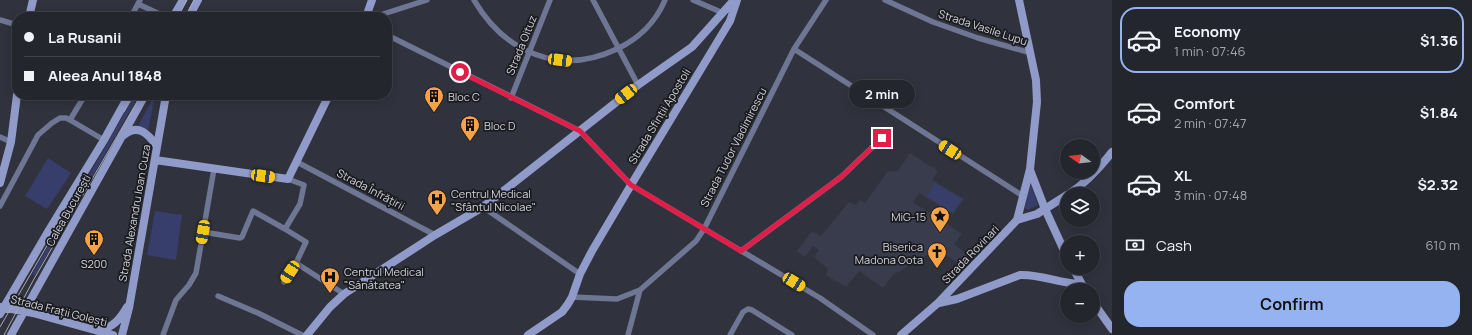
<!DOCTYPE html>
<html lang="en">
<head>
<meta charset="utf-8">
<style>
	:root { --surface:#24262e; --page:#2c2e36; --text:#f1f3f6; --muted:#a3a5aa; --line:#41434a; --accent:#95b2f1 }
	body { margin:0; font-family:Manrope,sans-serif; background:var(--page); color:var(--text); height:100vh; display:flex; flex-direction:column; font-size:15px; white-space:nowrap }
	* { box-sizing:border-box; margin:0 }
	p { font-size:13px; color:var(--muted) }
	.icon { flex:none; width:22px; height:22px; fill:none; stroke:currentColor; stroke-width:2; stroke-linecap:round; stroke-linejoin:round }
	.map { position:relative; flex:1; overflow:hidden }
	.panel { display:flex; flex-direction:column; background:var(--surface); width:360px }
	.panel>* { flex:none }
	.top-card { position:absolute; left:12px; top:12px; width:380px; height:88px; border-radius:16px; box-shadow:0 2px 10px #0003,0 0 0 1px var(--line); display:grid; align-content:center; height:88px; padding:0 12px; background:var(--surface) }
	.needle { width:26px; rotate:284deg }
	.fabs { position:absolute; left:1060px; top:139px; display:grid; gap:8px }
	.fabs a { display:grid; place-items:center; width:40px; height:40px; border-radius:50%; background:var(--surface); box-shadow:0 2px 10px #0003,0 0 0 1px var(--line); font-size:20px }
	.end { position:absolute; width:18px; height:18px; margin:-9px; border:5px solid #e11d48; background:#fff; box-shadow:0 0 0 2px #fff }
	.from { border-radius:50% }
	.bubble { position:absolute; height:28px; border-radius:14px; background:var(--surface); box-shadow:0 2px 10px #0003,0 0 0 1px var(--line); font-size:13px; font-weight:700; line-height:28px; text-align:center }
	.car { position:absolute; width:12px; height:24px; margin:-12px -6px; border-radius:5px; box-shadow:0 0 3px 1px #0007; background:linear-gradient(#f5c518 24%,#345 0 40%,#f5c518 0 76%,#345 0 86%,#f5c518 0) }
	.top-card b { display:flex; align-items:center; gap:14px; height:38px; font-size:15px }
	.top-card b+b { border-top:1px solid var(--line) }
	.top-card i { width:10px; height:10px; background:var(--text) }
	ul { padding:7px 0 0; list-style:none }
	li { display:flex; align-items:center; gap:12px; height:66px; margin:0 8px 6px; padding:0 4px; border:2px solid transparent; border-radius:16px }
	li div { flex:1 }
	li b { display:block; font-size:15px }
	li em { font-style:normal; font-weight:700 }
	li.selected { border-color:var(--accent) }
	li>.icon { width:36px; height:36px; stroke-width:1.5 }
	.pay { display:flex; align-items:center; gap:10px; height:44px; padding:0 12px; font-size:15px }
	.pay p { margin-inline-start:auto }
	.cta { display:flex; gap:8px; margin-top:auto; padding:8px 12px }
	.cta a { flex:1; height:46px; border-radius:16px; background:var(--accent); color:#111; font-size:16px; font-weight:700; line-height:46px; text-align:center }
	main { display:flex; flex:1; min-height:0 }
	.map>svg:first-child { display:block }
	.built { fill:#383c4c }
	.green { fill:#373e6b }
	.lines { fill:none; stroke-linecap:round; stroke-linejoin:round }
	.street { stroke:#6f7694; stroke-width:5.5 }
	.secondary { stroke:#919bca; stroke-width:8 }
	.tram { stroke:#a8a9b1; stroke-width:1 }
	.route { stroke:#e11d48; stroke-width:5 }
	.labels { text-anchor:middle; dominant-baseline:central; stroke-width:3.5; stroke-linejoin:round; paint-order:stroke }
	.street-label { font-size:11px; fill:#d1d2d9; stroke:#1a1b1f }
	.poi-label { font-size:11px; fill:#d1d2d9; stroke:#1a1b1f; text-anchor:start }
</style>
</head>
<body>
<main>
<div class="map">
<svg width="1112" height="335" viewBox="0 0 1112 335">
	<rect width="100%" height="100%" fill="#30333d"/>
	<path class="built" d="M 910,153 L 938,171 L 932,180 L 964,199 L 953,214 L 919,193 L 913,202 L 962,234 L 954,244 L 972,258 L 964,267 L 937,249 L 893,275 L 883,288 L 859,271 L 846,287 L 826,275 L 828,269 L 814,257 L 819,250 L 813,246 L 805,257 L 797,251 L 812,231 L 821,236 L 849,202 L 856,205 L 860,200 L 865,203 L 888,171 L 898,171 Z"/>
	<path class="green" d="M 135,95 L 139,95 L 35,276 L 32,274 Z
		M 155,95 L 148,131 L 138,126 Z
		M 48,158 L 71,173 L 47,209 L 25,196 Z
		M 1030,182 L 1038,205 L 1028,210 L 1025,208 Z
		M 935,183 L 962,199 L 953,213 L 927,196 Z
		M 155,211 L 182,215 L 176,260 L 147,255 Z"/>
	<g class="lines">
		<path class="street" d="M 474,0 C 505,53 560,76 617,49 C 638,39 656,22 665,0
			M 593,0 L 638,85
			M 693,0 L 723,13
			M 885,0 L 933,22 L 978,38 L 1031,53
			M 138,4 L 166,17
			M 131,17 L 140,0
			M 374,17 L 427,0
			M 0,20 L 17,25
			M 387,35 L 580,131 L 631,185 L 820,298 L 873,335
			M 794,49 L 1023,196
			M 85,95 L 70,120 L 104,140
			M 511,98 L 550,0
			M 0,137 L 11,142
			M 297,162 L 435,235
			M 0,206 L 38,135 L 52,123 L 60,118 L 66,118 L 70,120
			M 483,207 L 580,274
			M 285,229 L 300,204 L 304,185 L 288,179
			M 203,232 L 240,238 L 242,237 L 253,211 L 285,229 L 306,242 L 296,263 L 284,282
			M 741,251 L 841,177 L 882,138
			M 296,263 L 344,294
			M 218,296 L 258,313 L 302,335
			M 572,297 L 617,299 L 640,290
			M 163,335 L 176,300 L 189,285 L 196,273 L 214,169
			M 628,335 L 640,290 L 696,241 L 704,229 L 794,49 L 826,0
			M 730,335 L 743,312 L 748,309 L 752,310 L 792,335"/>
		<path class="secondary" d="M 29,17 L 33,0
			M 173,17 L 183,0
			M 189,17 L 198,0
			M 366,17 L 372,0
			M 124,135 C 138,123 148,134 157,146
			M 155,160 L 288,179 L 329,95
			M 1030,170 L 1045,209 L 1067,257
			M 0,183 L 11,142 L 17,95
			M 1069,194 C 1087,182 1099,169 1112,152
			M 1017,220 L 1030,169 L 1037,102 L 1036,80 L 1019,0
			M 1073,268 L 1085,290
			M 1093,302 L 1112,329
			M 939,303 L 957,299 L 1020,275 C 1041,274 1060,284 1081,284
			M 0,307 L 33,313 L 113,335
			M 0,314 L 49,230 L 104,140 L 129,95
			M 99,330 C 113,328 120,319 127,307
			M 11,335 L 145,95
			M 122,335 L 129,308 L 166,95
			M 307,335 L 330,307 L 344,294 L 435,235 L 483,207 L 638,85 L 692,47 L 734,0
			M 528,335 L 562,312 L 568,304 L 572,297 L 580,274 L 592,251 L 631,185 L 730,21 L 737,0
			M 901,335 L 938,303 L 1017,220 L 1037,214 L 1067,195"/>
		<path class="tram" d="M 178,17 L 187,0
			M 185,17 L 194,0
			M 124,112 L 134,95
			M 0,327 L 52,237
			M 4,335 L 34,279 L 141,95"/>
	</g>
	<g class="lines">
		<path class="route" d="M 460,72 L 580,131 L 631,185 L 741,251 L 841,177 L 882,138"/>
	</g>
	<defs>
		<symbol id="building-pin" viewBox="-11 -11 22 30"><path d="M0 17L-7.5 6A9.5 9.5 0 1 1 7.5 6Z" fill="#f6a247" stroke="#1a1b1f"/><path d="M-4-6H4V6H1V3H-1V6H-4ZM-2.5-4.3h1.7v1.8h-1.7ZM.8-4.3h1.7v1.8H.8ZM-2.5-1h1.7V.8h-1.7ZM.8-1h1.7V.8H.8Z" fill="#111"/></symbol>
		<symbol id="hospital-pin" viewBox="-11 -11 22 30"><path d="M0 17L-7.5 6A9.5 9.5 0 1 1 7.5 6Z" fill="#f6a247" stroke="#1a1b1f"/><path d="M-5-5h3v3.5h4V-5h3V5h-3V1.5h-4V5h-3Z" fill="#111"/></symbol>
		<symbol id="sight-pin" viewBox="-11 -11 22 30"><path d="M0 17L-7.5 6A9.5 9.5 0 1 1 7.5 6Z" fill="#f6a247" stroke="#1a1b1f"/><path d="M0-6L1.8-2.2L6-1.7L2.9 1.2L3.7 5.4L0 3.3L-3.7 5.4L-2.9 1.2L-6-1.7L-1.8-2.2Z" fill="#111"/></symbol>
		<symbol id="church-pin" viewBox="-11 -11 22 30"><path d="M0 17L-7.5 6A9.5 9.5 0 1 1 7.5 6Z" fill="#f6a247" stroke="#1a1b1f"/><path d="M-1.2-6h2.4v3.5h3.3v2.4h-3.3V6h-2.4V-.1h-3.3v-2.4h3.3Z" fill="#111"/></symbol>
	</defs>
	<g fill-rule="evenodd">
		<use href="#building-pin" x="423" y="85" width="22" height="30"/>
		<use href="#building-pin" x="459" y="114" width="22" height="30"/>
		<use href="#hospital-pin" x="426" y="188" width="22" height="30"/>
		<use href="#sight-pin" x="929" y="205" width="22" height="30"/>
		<use href="#building-pin" x="83" y="228" width="22" height="30"/>
		<use href="#church-pin" x="926" y="241" width="22" height="30"/>
		<use href="#hospital-pin" x="319" y="266" width="22" height="30"/>
	</g>
	<g class="labels">
		<g class="street-label">
			<text transform="translate(983 27) rotate(18)">Strada Vasile Lupu</text>
			<text transform="translate(521 45) rotate(-68)">Strada Oituz</text>
			<text transform="translate(659 116) rotate(-59)">Strada Sfinții Apostoli</text>
			<text transform="translate(733 147) rotate(-63)">Strada Tudor Vladimirescu</text>
			<text transform="translate(371 189) rotate(28)">Strada Înfrățirii</text>
			<text transform="translate(68 210) rotate(-61)">Calea București</text>
			<text transform="translate(134 213) rotate(-80)">Strada Alexandru Ioan Cuza</text>
			<text transform="translate(970 254) rotate(-46)">Strada Rovinari</text>
			<text transform="translate(59 310) rotate(14)">Strada Frații Golești</text>
		</g>
		<g class="poi-label">
			<text x="448" y="96">Bloc C</text>
			<text x="484" y="125">Bloc D</text>
			<text x="451" y="193">Centrul Medical<tspan x="451" dy="13">"Sfântul Nicolae"</tspan></text>
			<text x="926" y="216" text-anchor="end">MiG-15</text>
			<text x="923" y="246" text-anchor="end">Biserica<tspan x="923" dy="13">Madona Oota</tspan></text>
			<text x="94" y="263" text-anchor="middle">S200</text>
			<text x="344" y="271">Centrul Medical<tspan x="344" dy="13">"Sănătatea"</tspan></text>
		</g>
	</g>
</svg>
<div class="fabs">
<a><svg class="needle" viewBox="-14 -14 28 28"><path d="M0-13l5 13h-10z" fill="#e53935"/><path d="M0 13l5-13h-10z" fill="#a3a5aa"/></svg></a>
<a><svg class="icon" aria-label="layers" viewBox="0 0 24 24"><path d="M12 4l9 5-9 5-9-5zM3 14l9 5 9-5"/></svg></a>
<a>+</a>
<a>−</a>
</div>
<i class="end from" style="left:460px;top:72px"></i>
<i class="end" style="left:882px;top:138px"></i>
<div class="bubble" style="left:849px;top:80px;width:66px">2 min</div>
<i class="car" style="left:560px;top:60px;rotate:97deg"></i>
<i class="car" style="left:626px;top:94px;rotate:232deg"></i>
<i class="car" style="left:950px;top:150px;rotate:303deg"></i>
<i class="car" style="left:263px;top:176px;rotate:98deg"></i>
<i class="car" style="left:203px;top:232px;rotate:190deg"></i>
<i class="car" style="left:290px;top:272px;rotate:213deg"></i>
<i class="car" style="left:794px;top:282px;rotate:121deg"></i>
<div class="top-card">
<b><i class="from"></i>La Rusanii</b>
<b><i></i>Aleea Anul 1848</b>
</div>
</div>
<section class="panel">
<ul>
<li class="selected"><svg class="icon" aria-label="car" viewBox="0 0 24 24"><path d="M5 17H2v-5l4-1 3-4h7l3 4 3 1v5h-3M9 17h6M6 11h13"/><circle cx="7" cy="17" r="2"/><circle cx="17" cy="17" r="2"/></svg><div><b>Economy</b><p>1 min · 07:46</p></div><em>$1.36</em></li>
<li><svg class="icon" aria-label="car" viewBox="0 0 24 24"><path d="M5 17H2v-5l4-1 3-4h7l3 4 3 1v5h-3M9 17h6M6 11h13"/><circle cx="7" cy="17" r="2"/><circle cx="17" cy="17" r="2"/></svg><div><b>Comfort</b><p>2 min · 07:47</p></div><em>$1.84</em></li>
<li><svg class="icon" aria-label="car" viewBox="0 0 24 24"><path d="M5 17H2v-5l4-1 3-4h7l3 4 3 1v5h-3M9 17h6M6 11h13"/><circle cx="7" cy="17" r="2"/><circle cx="17" cy="17" r="2"/></svg><div><b>XL</b><p>3 min · 07:48</p></div><em>$2.32</em></li>
</ul>
<div class="pay"><svg class="icon" aria-label="cash" viewBox="0 0 24 24"><path d="M3 7h18v10H3z"/><circle cx="12" cy="12" r="2"/></svg>Cash<p>610 m</p></div>
<div class="cta"><a>Confirm</a></div>
</section>
</main>
</body>
</html>
